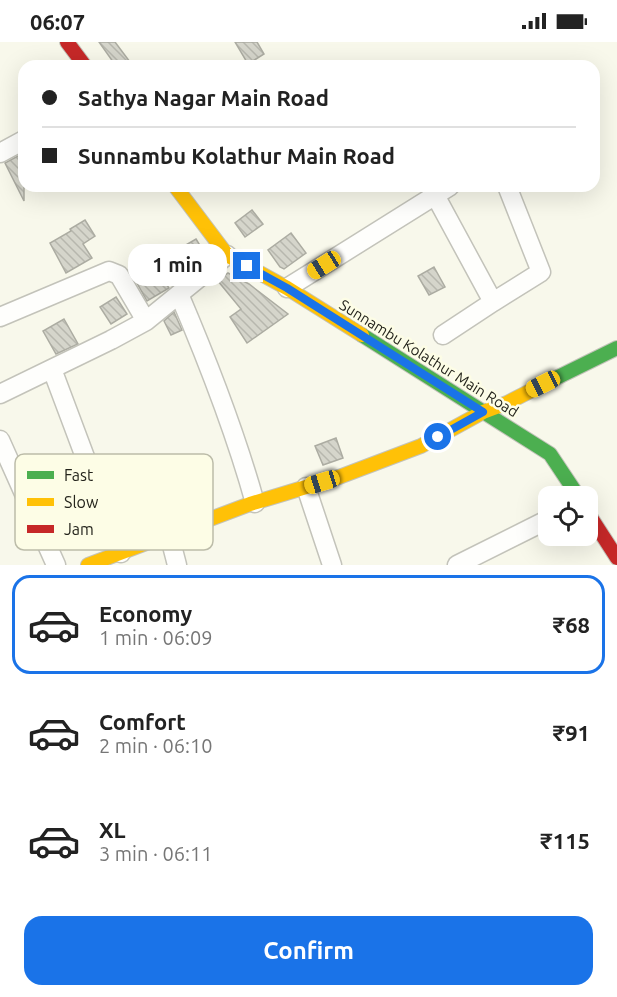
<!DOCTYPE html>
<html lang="en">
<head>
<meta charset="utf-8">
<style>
	:root { --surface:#fff; --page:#f2f2f2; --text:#222; --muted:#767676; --line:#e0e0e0; --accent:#1a73e8 }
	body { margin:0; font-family:Ubuntu,sans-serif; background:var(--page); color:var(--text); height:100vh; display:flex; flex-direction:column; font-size:22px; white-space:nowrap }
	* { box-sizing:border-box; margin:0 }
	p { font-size:20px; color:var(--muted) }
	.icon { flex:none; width:33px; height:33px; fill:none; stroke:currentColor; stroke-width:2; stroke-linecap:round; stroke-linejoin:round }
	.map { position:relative; height:523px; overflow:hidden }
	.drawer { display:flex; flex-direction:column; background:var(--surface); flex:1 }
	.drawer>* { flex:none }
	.guide { position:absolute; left:18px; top:18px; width:582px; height:132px; border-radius:18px; box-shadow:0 6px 24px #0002; display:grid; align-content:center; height:132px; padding:0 24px; background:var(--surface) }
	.buttons { position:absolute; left:538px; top:444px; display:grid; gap:12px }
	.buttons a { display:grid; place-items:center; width:60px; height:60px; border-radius:12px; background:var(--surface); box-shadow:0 6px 24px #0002; font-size:30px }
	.end { position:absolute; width:27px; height:27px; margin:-14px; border:8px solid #1a73e8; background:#fff; box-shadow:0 0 0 3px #fff }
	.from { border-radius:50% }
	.bubble { position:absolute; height:42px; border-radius:18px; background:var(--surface); box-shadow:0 6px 24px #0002; font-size:20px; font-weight:600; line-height:42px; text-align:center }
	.car { position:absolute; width:18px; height:36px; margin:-18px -9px; border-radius:8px; box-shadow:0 0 4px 2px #0007; background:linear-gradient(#f5c518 24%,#345 0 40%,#f5c518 0 76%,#345 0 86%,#f5c518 0) }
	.guide b { display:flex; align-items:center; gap:21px; height:57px; font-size:22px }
	.guide b+b { border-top:2px solid var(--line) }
	.guide i { width:15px; height:15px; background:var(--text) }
	ul { padding:10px 0 0; list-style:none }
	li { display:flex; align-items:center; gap:18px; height:99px; margin:0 12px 9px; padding:0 12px; border:3px solid transparent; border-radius:18px }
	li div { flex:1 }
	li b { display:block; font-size:22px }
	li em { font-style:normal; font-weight:600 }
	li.selected { border-color:var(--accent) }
	li>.icon { width:54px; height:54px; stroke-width:1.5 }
	.action { display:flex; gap:12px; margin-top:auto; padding:12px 24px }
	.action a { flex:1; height:69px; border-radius:18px; background:var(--accent); color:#fff; font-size:24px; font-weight:600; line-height:69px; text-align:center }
	.status { display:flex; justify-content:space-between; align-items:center; height:42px; padding:0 30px; background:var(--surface); direction:ltr }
	.status svg { height:16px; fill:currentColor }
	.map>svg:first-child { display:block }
	.building { fill:url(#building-back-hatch); stroke:#acaca2; stroke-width:1.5 }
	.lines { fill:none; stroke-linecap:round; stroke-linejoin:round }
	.street-casing { stroke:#c3c3ba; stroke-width:21 }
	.fast-casing { stroke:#c3c3ba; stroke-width:16 }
	.slow-casing { stroke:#c3c3ba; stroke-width:16 }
	.jam-casing { stroke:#c3c3ba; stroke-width:16 }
	.street { stroke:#fefefc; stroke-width:18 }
	.fast { stroke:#4caf50; stroke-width:14 }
	.slow { stroke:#ffc107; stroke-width:14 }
	.jam { stroke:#c62828; stroke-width:14 }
	.route { stroke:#1a73e8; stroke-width:8 }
	.labels { text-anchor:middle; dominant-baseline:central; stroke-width:5; stroke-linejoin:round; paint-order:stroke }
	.street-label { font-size:15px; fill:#24241c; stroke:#fdfde6 }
	.key { fill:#fdfde6; stroke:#bcbca9; stroke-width:1.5 }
	.key-label { font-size:16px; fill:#24241c }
</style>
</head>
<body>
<div class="status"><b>06:07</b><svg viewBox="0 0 49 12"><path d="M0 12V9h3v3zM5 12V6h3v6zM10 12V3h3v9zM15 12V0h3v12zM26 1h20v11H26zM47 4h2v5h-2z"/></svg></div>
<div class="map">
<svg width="617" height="523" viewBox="0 0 617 523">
	<defs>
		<pattern id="building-back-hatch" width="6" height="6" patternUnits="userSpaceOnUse" patternTransform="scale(1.5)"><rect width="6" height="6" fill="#d5d5cb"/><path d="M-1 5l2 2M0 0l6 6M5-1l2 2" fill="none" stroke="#b7b7ae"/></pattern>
	</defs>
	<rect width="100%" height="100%" fill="#f8f8eb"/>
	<path class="building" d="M 99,0 L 115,0 L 133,24 L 116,24 Z
		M 235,0 L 257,0 L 264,12 L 248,22 Z
		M 18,114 L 24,126 L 24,159 L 5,121 Z
		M 252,168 L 263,182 L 245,195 L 235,181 Z
		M 85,178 L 95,194 L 83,202 L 92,216 L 66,231 L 50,201 L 71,189 L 70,187 Z
		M 291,191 L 306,211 L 284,227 L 280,225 L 268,208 Z
		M 196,197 L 207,215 L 196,224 L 184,204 Z
		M 434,225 L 445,245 L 429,253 L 418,234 Z
		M 157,228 L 169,246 L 147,259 L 137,241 Z
		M 228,231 L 249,242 L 288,272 L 247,301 L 230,275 L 241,267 L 218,239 Z
		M 116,255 L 127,272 L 111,282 L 100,265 Z
		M 174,270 L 182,288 L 171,293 L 164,279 Z
		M 64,277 L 78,302 L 56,312 L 43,289 Z
		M 336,396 L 343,416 L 323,423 L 315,404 Z"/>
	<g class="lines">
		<defs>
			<path id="street" d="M 0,111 L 24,98
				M 435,153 L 493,260
				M 287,246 L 450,144
				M 179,252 C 208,320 235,389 255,461
				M 0,275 L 109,229 L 119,233 L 146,279
				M 443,293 L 493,260 L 541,230 L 507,144
				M 52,327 L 121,511
				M 0,352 L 111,298 L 146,279 L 227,213
				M 0,398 L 56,523
				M 306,445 L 332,523
				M 169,492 L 177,523
				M 457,523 L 549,477"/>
			<path id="fast" d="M 362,293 L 550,412 L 578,454
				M 548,340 L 617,306"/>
			<path id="slow" d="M 175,144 L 227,213 L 287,246 L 362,293
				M 88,523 L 250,462 L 339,435 L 421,404 L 483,370 L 507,361 L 548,340"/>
			<path id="jam" d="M 67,0 L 85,24
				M 588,471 L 617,516"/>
		</defs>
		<use href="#street" class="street-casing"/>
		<use href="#fast" class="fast-casing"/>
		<use href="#slow" class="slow-casing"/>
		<use href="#jam" class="jam-casing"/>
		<use href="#street" class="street"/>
		<use href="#fast" class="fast"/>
		<use href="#slow" class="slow"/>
		<use href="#jam" class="jam"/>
	</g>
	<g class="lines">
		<path class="route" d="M 247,224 L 287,246 L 483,370 L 438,395"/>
	</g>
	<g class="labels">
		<g class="street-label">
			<text transform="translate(429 316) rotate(32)">Sunnambu Kolathur Main Road</text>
		</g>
	</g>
	<rect x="15" y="412" width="198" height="96" rx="9" class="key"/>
	<rect x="27" y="429" width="27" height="8" fill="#4caf50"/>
	<rect x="27" y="456" width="27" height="8" fill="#ffc107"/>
	<rect x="27" y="483" width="27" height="8" fill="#c62828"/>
	<g class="key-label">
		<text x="64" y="439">Fast</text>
		<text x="64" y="466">Slow</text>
		<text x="64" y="493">Jam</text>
	</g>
</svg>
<div class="buttons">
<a><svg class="icon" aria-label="locate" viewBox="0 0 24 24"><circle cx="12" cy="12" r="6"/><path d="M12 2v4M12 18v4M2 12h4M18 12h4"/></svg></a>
</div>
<i class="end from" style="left:438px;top:395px"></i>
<i class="end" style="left:247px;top:224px"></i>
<div class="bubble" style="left:128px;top:202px;width:99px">1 min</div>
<i class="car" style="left:324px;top:223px;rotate:238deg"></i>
<i class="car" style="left:543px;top:342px;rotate:243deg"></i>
<i class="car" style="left:322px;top:440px;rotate:253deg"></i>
<div class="guide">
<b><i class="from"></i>Sathya Nagar Main Road</b>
<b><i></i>Sunnambu Kolathur Main Road</b>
</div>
</div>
<section class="drawer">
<ul>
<li class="selected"><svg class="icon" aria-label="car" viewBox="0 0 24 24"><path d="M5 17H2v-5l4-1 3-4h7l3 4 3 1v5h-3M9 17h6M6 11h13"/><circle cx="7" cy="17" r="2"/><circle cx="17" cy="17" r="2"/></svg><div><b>Economy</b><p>1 min · 06:09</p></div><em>₹68</em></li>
<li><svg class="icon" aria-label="car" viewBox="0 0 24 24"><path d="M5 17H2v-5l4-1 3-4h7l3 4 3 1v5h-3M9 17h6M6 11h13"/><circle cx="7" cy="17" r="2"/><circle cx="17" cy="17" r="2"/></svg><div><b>Comfort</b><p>2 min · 06:10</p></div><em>₹91</em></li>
<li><svg class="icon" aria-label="car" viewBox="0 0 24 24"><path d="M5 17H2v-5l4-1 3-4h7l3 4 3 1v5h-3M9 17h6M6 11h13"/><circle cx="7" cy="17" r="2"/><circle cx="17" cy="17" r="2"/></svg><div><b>XL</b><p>3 min · 06:11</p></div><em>₹115</em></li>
</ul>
<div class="action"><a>Confirm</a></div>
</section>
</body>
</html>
